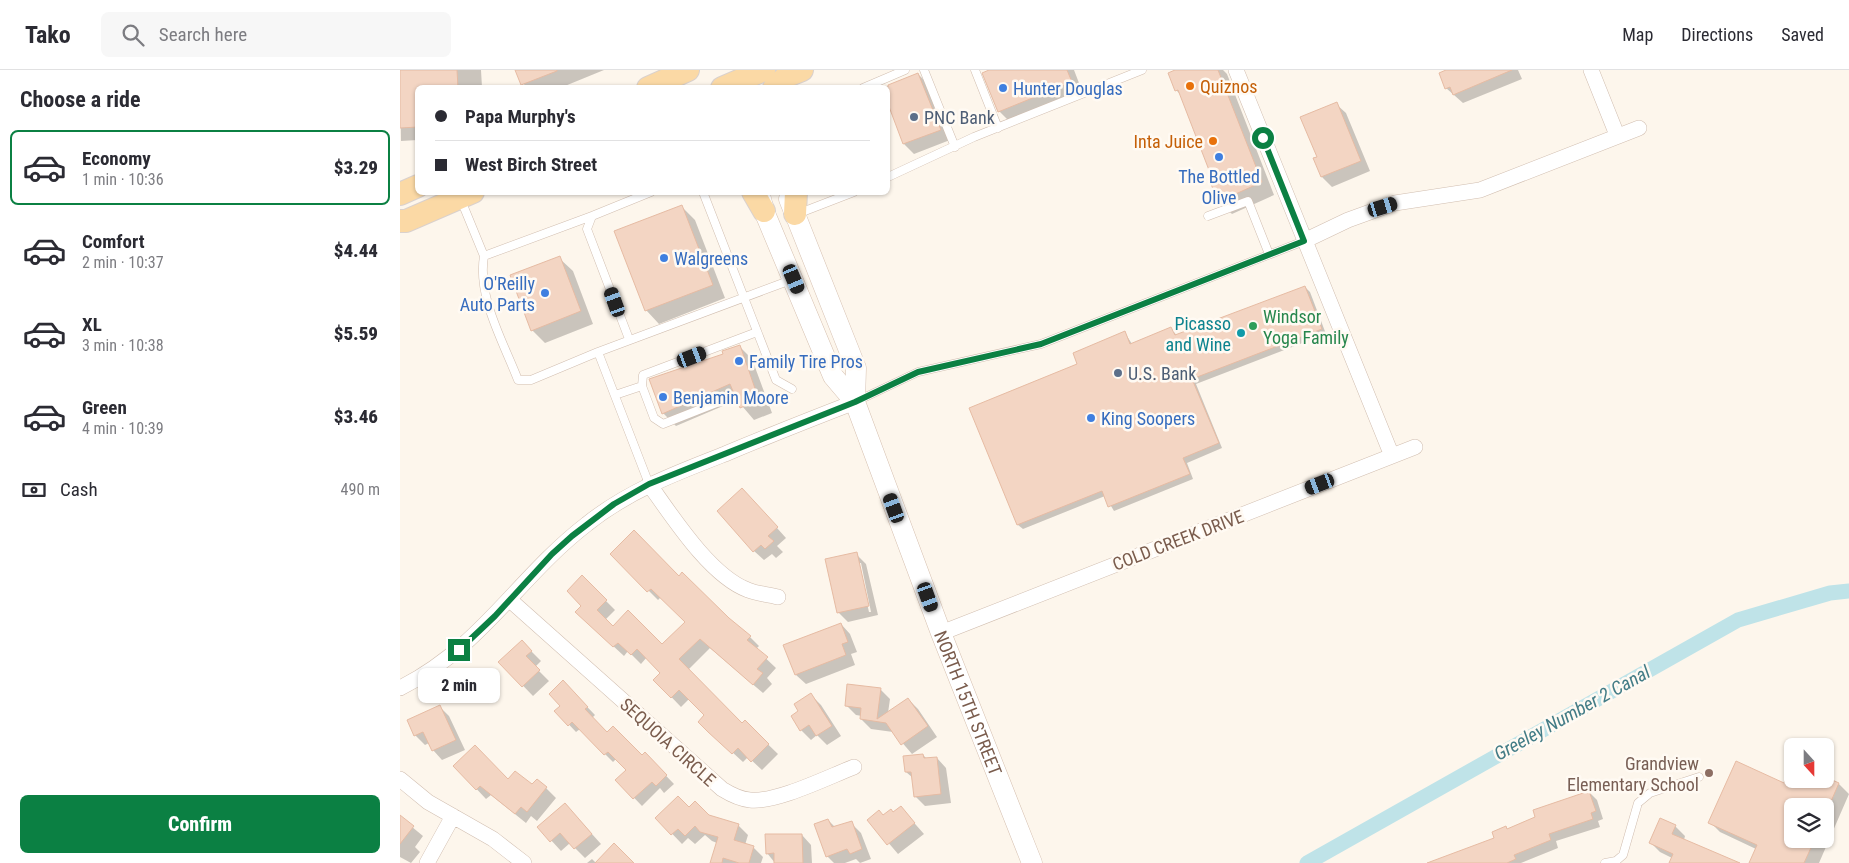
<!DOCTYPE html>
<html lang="en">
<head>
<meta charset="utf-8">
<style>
	:root { --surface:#fff; --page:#f7f7f7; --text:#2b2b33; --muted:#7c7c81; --line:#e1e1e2; --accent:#0b8043 }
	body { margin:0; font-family:"Roboto Condensed",sans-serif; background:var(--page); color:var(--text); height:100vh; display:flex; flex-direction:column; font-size:19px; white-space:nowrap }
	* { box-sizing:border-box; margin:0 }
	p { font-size:16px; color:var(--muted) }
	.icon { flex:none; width:28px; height:28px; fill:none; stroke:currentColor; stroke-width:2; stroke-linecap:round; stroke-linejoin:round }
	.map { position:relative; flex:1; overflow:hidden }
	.side { display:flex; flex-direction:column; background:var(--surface); width:400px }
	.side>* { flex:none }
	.banner { position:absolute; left:15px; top:15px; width:475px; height:110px; border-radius:8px; box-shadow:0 1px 4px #0004; display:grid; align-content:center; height:110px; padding:0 20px; background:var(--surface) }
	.needle { width:32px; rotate:159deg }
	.fabs { position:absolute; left:1384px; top:668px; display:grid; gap:10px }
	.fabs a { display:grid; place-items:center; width:50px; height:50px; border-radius:8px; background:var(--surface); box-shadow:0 1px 4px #0004; font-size:25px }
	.end { position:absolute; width:22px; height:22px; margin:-11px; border:6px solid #0b8043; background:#fff; box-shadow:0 0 0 2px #fff }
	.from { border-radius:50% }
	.bubble { position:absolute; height:35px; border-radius:8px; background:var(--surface); box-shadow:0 1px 4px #0004; font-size:16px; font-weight:800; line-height:35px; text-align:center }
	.car { position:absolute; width:15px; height:30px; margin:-15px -8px; border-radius:6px; box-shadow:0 0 4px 1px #0007; background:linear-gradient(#222 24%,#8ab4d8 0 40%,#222 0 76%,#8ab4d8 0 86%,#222 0) }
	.banner b { display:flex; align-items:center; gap:18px; height:48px; font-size:19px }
	.banner b+b { border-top:1px solid var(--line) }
	.banner i { width:12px; height:12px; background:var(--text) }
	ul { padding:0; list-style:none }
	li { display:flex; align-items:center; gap:15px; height:75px; margin:0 10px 8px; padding:0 10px; border:2px solid transparent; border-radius:8px }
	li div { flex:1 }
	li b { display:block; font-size:19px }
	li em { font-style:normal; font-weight:800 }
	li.current { border-color:var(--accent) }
	li>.icon { width:45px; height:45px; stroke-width:1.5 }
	h2 { padding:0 20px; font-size:22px; line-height:60px }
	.pay { display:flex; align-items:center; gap:12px; height:55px; padding:0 20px; font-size:19px }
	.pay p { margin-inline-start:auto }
	.action { display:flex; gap:10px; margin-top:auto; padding:10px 20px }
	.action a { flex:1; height:58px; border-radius:8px; background:var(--accent); color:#fff; font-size:20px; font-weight:800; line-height:58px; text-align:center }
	header { display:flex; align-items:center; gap:30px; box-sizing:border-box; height:70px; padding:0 25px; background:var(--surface); border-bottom:1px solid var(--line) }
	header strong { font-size:24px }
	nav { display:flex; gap:28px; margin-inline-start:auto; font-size:18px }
	.search { width:350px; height:45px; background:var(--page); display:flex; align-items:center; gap:12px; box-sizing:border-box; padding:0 18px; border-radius:8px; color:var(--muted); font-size:19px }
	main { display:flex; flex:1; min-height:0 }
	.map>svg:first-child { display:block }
	.shadow { fill:#0003; fill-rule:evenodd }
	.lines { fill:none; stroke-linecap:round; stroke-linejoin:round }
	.canal { stroke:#bfe3e8; stroke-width:15 }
	.building { fill:#f3d5c3; stroke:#e6bba3 }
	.lane-casing { stroke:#d1beb0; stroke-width:9 }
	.street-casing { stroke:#d1beb0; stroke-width:16 }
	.secondary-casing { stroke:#d6c0b0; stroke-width:21 }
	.primary-casing { stroke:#dad1cd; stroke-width:24 }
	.lane { stroke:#fff; stroke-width:8 }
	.street { stroke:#fff; stroke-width:15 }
	.secondary { stroke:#fff; stroke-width:20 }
	.primary { stroke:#fbd9a5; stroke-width:22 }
	.route { stroke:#0b8043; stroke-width:6 }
	.food-dot { fill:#e8710a; stroke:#fffaf3; stroke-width:2 }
	.shop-dot { fill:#3f7fe0; stroke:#fffaf3; stroke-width:2 }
	.service-dot { fill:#5c6f8a; stroke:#fffaf3; stroke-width:2 }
	.leisure-dot { fill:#2e9e5b; stroke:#fffaf3; stroke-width:2 }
	.culture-dot { fill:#0f9aa8; stroke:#fffaf3; stroke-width:2 }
	.education-dot { fill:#8d6e63; stroke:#fffaf3; stroke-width:2 }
	.labels { text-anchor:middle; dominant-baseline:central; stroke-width:5; stroke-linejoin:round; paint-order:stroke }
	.food-label { font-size:18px; fill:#c56008; stroke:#fffaf3; text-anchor:start }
	.shop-label { font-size:18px; fill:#366cbe; stroke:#fffaf3; text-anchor:start }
	.service-label { font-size:18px; fill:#4e5e75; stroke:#fffaf3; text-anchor:start }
	.leisure-label { font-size:18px; fill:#27864d; stroke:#fffaf3; text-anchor:start }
	.culture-label { font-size:18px; fill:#0d838f; stroke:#fffaf3; text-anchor:end }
	.street-label { font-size:18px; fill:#7a5c4d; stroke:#fffaf3 }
	.education-label { font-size:18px; fill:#785e54; stroke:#fffaf3; text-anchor:end }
	.water-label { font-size:19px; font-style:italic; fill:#437c86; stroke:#fffaf3 }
</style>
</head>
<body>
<header>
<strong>Tako</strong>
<div class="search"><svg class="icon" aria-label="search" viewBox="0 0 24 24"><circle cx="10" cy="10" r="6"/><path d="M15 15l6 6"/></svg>Search here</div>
<nav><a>Map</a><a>Directions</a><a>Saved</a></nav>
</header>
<main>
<section class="side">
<h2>Choose a ride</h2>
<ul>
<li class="current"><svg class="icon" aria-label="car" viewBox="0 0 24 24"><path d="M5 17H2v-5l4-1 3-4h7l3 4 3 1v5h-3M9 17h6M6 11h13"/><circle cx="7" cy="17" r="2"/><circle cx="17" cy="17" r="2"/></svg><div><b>Economy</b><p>1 min · 10:36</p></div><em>$3.29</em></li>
<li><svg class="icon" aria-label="car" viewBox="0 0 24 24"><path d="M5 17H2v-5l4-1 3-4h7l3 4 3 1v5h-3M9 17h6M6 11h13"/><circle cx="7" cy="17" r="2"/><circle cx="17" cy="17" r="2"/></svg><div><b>Comfort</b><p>2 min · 10:37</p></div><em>$4.44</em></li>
<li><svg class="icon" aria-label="car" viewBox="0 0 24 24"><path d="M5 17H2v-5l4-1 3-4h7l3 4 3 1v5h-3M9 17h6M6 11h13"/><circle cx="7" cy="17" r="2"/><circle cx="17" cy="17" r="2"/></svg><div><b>XL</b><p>3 min · 10:38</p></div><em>$5.59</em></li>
<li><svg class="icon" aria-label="car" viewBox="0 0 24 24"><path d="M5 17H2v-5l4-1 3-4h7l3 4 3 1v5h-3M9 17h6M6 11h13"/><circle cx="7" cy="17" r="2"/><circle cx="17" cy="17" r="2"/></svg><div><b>Green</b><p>4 min · 10:39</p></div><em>$3.46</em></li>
</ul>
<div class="pay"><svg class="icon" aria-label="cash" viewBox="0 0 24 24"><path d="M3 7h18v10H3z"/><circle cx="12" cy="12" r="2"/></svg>Cash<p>490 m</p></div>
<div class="action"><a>Confirm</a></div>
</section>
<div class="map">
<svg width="1449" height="793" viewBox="0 0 1449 793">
	<rect width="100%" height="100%" fill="#fdf6ec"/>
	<path class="shadow" d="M 0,0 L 81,0 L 82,17 L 18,18 L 18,70 L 1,71 Z
		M 117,0 L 204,0 L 160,18 L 126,18 Z
		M 592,0 L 674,0 L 684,26 L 612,54 L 599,41 Z
		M 778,0 L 823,0 L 827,4 L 874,125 L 832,144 L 819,131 L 815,113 L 782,26 L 776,20 Z
		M 1050,0 L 1118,0 L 1122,9 L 1063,33 L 1046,18 Z
		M 518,4 L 528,14 L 550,70 L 514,84 L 504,74 L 488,31 L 488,18 L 484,18 Z
		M 936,34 L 946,43 L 970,101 L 932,117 L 922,107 L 915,89 L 918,87 Z
		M 282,137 L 295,150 L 325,228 L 259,254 L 246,240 Z
		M 159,188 L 173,201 L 193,254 L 145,273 L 132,260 Z
		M 905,217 L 910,222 L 926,264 L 796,314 L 822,378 L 787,393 L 793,409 L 714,441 L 705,426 L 623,459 L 618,455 L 571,339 L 679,294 L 725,263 L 732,274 L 771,258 L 777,266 Z
		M 339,276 L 352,289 L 372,343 L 354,350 L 337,330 L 276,356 L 263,343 L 325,285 Z
		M 352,430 L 386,468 L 377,476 L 383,482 L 376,488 L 372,484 L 364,490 L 354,481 Z
		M 212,484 L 279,507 L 350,567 L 359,576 L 356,579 L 376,598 L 367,608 L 372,614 L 363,623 L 310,578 L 288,600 L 342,654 L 345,652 L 378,684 L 362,700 L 348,687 L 343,692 L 309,661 L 306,645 L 289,629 L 281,637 L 255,610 L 262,603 L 247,587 L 241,594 L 228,581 L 224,586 L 186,551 L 182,507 L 215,540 L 205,550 L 213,557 L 262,576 L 286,552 L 261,527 L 258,530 Z
		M 456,484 L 466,494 L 478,545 L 448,552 L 438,542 ZM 458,493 L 461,493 L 471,542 L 469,542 Z
		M 441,554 L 450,564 L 457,582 L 451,584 L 455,595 L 406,614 L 396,605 Z
		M 122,572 L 141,591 L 135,597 L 149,611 L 133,626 L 100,592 Z
		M 480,619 L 490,629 L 488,643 L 508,629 L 518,639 L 537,667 L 512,684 L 493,662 L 471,659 L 461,649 L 462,646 L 456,645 L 446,635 Z
		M 171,620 L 195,645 L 192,648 L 207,664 L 242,687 L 245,684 L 274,714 L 264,723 L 260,718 L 242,736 L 217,710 L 227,700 L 216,689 L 213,692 L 180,659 L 176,662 L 156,641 Z
		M 411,625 L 421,635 L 441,666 L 427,675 L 417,665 L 411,670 L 401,660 Z
		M 40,637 L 49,646 L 65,680 L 42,690 L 33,680 L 29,673 L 25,675 L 15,665 Z
		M 523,685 L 527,689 L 537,688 L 546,698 L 551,733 L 525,736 L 515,726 L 513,708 L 506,702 Z
		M 55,696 L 146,718 L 156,728 L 137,751 L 131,746 L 126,753 L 91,725 L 86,729 Z
		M 1392,696 L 1392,709 L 1425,708 L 1439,714 L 1449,724 L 1419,793 L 1350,793 L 1356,779 L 1320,762 L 1310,752 L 1384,715 ZM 1392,736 L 1425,736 L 1425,769 L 1392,769 Z
		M 1189,722 L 1197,730 L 1203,749 L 1198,751 L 1200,757 L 1156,771 L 1158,778 L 1121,793 L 1030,793 L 1096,768 L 1106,757 L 1108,760 Z
		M 501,738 L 524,764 L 498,784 L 469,750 L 494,744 Z
		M 289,739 L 338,755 L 348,765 L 345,775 L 353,777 L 363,787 L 361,793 L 311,793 L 317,773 L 312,771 L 305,765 L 295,774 L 288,768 L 282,774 L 257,748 Z
		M 174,744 L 201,774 L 185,788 L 170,773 L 161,781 L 139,757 Z
		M 0,747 L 23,766 L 15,777 L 20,782 L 11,793 L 0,787 Z
		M 428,750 L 435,757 L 451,753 L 461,763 L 471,789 L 460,793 L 456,789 L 445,793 L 434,793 L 427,786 Z
		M 1275,756 L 1285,766 L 1284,770 L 1337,793 L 1270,793 L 1272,788 L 1260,782 L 1250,772 Z
		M 402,765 L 411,775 L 412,793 L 375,793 L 367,783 Z
		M 192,789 L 196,793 L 187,793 Z"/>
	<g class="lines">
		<path class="canal" d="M 907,793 L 1338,550 L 1430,523 L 1449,521"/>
	</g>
	<path class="building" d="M 0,0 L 57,0 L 58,18 L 18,18 L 18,57 L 0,58 Z
		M 115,0 L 157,0 L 157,1 L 121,15 Z
		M 589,0 L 667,0 L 672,12 L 598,42 L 582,3 Z
		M 775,0 L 818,0 L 862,112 L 818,132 L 811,114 L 814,113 L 778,20 L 775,21 L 768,3 Z
		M 1046,0 L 1112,0 L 1053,25 L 1050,17 L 1045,19 L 1039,3 Z
		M 518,3 L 541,60 L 503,74 L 488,34 L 488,15 Z
		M 937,32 L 961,91 L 921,107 L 913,88 L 917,87 L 900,47 Z
		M 282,135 L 313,215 L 245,241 L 214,161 Z
		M 160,186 L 181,241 L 131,261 L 110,205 Z
		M 905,216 L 922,259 L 792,309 L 819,373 L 783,388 L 790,404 L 708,437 L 702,421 L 617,455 L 569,338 L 677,294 L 673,283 L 725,261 L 730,274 L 771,257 L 775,265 Z
		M 340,275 L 359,330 L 340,338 L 330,314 L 262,344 L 249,309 L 323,284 L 322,281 Z
		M 342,418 L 378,457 L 368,466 L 374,471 L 365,479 L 361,475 L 353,482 L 317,441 Z
		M 234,460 L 279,506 L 282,502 L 329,548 L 351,566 L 347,570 L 368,587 L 357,599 L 363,603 L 353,615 L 300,569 L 279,589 L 342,653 L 345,650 L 369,674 L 351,692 L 338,678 L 332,684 L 308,662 L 298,652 L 304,645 L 279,620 L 271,628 L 253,610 L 260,603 L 237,579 L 231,585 L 218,573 L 213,577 L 175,542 L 181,536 L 167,521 L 182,505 L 207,530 L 197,540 L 213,556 L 228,540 L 262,574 L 285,552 L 251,519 L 247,522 L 210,484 Z
		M 457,482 L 469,536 L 437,543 L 425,489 Z
		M 441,553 L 448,572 L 442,574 L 446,585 L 395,605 L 383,575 Z
		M 122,570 L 132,581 L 126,586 L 140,600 L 122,617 L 98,592 Z
		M 163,610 L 188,637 L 185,639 L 207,662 L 213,656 L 242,685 L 245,682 L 267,705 L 256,716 L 252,712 L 233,729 L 215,710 L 226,700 L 208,682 L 204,685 L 172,652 L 168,656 L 154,641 L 160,636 L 149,624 Z
		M 447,614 L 481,618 L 477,649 L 508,628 L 528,656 L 501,675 L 486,653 L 460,649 L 461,638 L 445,636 Z
		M 411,623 L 432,656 L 416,666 L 409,655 L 400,661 L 391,646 L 398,641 L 394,634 Z
		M 40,635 L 56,670 L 32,681 L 23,662 L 14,666 L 7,650 Z
		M 75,675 L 108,709 L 115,701 L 132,714 L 137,709 L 147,717 L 127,742 L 121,737 L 115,744 L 80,716 L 76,720 L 53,696 Z
		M 523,684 L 524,688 L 537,687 L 541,724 L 514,727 L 511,702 L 505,702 L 503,686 Z
		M 1336,691 L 1384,713 L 1386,709 L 1430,709 L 1439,713 L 1429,736 L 1392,736 L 1392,769 L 1415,769 L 1404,793 L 1349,793 L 1357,775 L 1308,753 Z
		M 1189,721 L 1196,741 L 1191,743 L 1193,749 L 1149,764 L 1151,770 L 1114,785 L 1116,789 L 1107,793 L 1027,793 L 1094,768 L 1092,762 L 1106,756 L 1107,759 L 1135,747 L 1133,740 Z
		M 278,726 L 289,737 L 295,731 L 309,745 L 339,754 L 334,770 L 354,776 L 349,793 L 339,793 L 323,788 L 322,793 L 310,793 L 318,767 L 300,762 L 295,756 L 285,766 L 278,759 L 271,765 L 255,748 Z
		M 165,733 L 192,764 L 174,779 L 160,763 L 150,772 L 137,757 Z
		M 501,736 L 515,753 L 487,775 L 467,750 L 479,740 L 483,745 L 491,739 L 493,742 Z
		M 0,745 L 14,756 L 0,774 Z
		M 1260,748 L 1276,755 L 1272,764 L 1340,793 L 1269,793 L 1273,784 L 1249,773 Z
		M 428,749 L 432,757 L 452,751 L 462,779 L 450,784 L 447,779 L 426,787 L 414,754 Z
		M 365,764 L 402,764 L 403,793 L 374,793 L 374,783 L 366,784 Z
		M 214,773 L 234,793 L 195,793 Z"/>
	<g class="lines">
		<defs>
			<path id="lane" d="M 524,0 L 555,77
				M 575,0 L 598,58
				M 463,18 L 505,0
				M 488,107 L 574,67 L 742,0
				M 303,122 L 376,310 L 392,319
				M 61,130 L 84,186 L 192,146
				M 397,144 L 454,122
				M 808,146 L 848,131 L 869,184
				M 84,186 C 77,227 103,271 118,310 L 131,310 L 198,282
				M 229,269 L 187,159 L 192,146 L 251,122
				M 242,316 L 243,305 L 357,262
				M 215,325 L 242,316 L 254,348 L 263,354 L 324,330
				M 457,331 L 518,302 L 641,274 L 904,171
				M 249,414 L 198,282 L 391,210
				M 1205,793 L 1216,791 L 1223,785 L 1238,733 L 1250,723 L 1299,707"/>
			<path id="street" d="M 836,0 L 992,386
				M 1191,0 L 1217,65
				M 904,171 L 948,150 L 995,133 L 1080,120 L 1239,58
				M 249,414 C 272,446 310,506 348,520 C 357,524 368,524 378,527
				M 110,530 L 322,719 C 330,724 340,729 350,730 C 376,733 428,707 454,697
				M 541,563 L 1015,377
				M 0,618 C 82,577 118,507 187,454 C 228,421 276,403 325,384 C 368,366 411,349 455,332
				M 0,709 L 28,732 L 93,769 L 124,793
				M 27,793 L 53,746"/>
			<g id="secondary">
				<path id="s1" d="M 360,125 L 364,141 L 433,306 L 455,332 L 541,563 L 632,793"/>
				<path d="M 389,129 L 456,298 L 455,332"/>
			</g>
			<path id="primary" d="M 248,18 L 288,0
				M 322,18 L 364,0
				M 374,18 L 387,6 L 402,0
				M 353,122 L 364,141
				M 0,124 L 18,116
				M 395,144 L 396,122
				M 0,151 L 6,151 L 73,122"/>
		</defs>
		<use href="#lane" class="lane-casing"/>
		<use href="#street" class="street-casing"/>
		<use href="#secondary" class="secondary-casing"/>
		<use href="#primary" class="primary-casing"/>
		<use href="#lane" class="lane"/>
		<use href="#street" class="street"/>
		<use href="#secondary" class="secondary"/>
		<use href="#primary" class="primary"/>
	</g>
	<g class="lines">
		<path class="route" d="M 59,580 L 95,546 L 152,484 L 172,466 L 214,434 L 249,414 L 455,332 L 518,302 L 641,274 L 904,171 L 863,68"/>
	</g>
	<g class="food-dot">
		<circle cx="790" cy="16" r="5"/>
		<circle cx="813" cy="71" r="5"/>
	</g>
	<g class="shop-dot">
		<circle cx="603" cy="18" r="5"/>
		<circle cx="819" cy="87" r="5"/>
		<circle cx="264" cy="188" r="5"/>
		<circle cx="145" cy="223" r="5"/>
		<circle cx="339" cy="291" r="5"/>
		<circle cx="263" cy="327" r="5"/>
		<circle cx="691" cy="348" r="5"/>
	</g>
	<g class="service-dot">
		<circle cx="514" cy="47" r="5"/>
		<circle cx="718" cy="303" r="5"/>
	</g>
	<circle class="leisure-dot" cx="853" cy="256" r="5"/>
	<circle class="culture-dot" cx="841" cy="263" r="5"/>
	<circle class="education-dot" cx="1309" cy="703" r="5"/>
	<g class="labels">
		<g class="food-label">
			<text x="800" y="16">Quiznos</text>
			<text x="803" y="71" text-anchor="end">Inta Juice</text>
		</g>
		<g class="shop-label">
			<text x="613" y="18">Hunter Douglas</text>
			<text x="819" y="106" text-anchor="middle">The Bottled<tspan x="819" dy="21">Olive</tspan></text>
			<text x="274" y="188">Walgreens</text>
			<text x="135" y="213" text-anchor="end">O'Reilly<tspan x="135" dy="21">Auto Parts</tspan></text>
			<text x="349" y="291">Family Tire Pros</text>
			<text x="273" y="327">Benjamin Moore</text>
			<text x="701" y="348">King Soopers</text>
		</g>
		<g class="service-label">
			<text x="524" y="47">PNC Bank</text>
			<text x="728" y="303">U.S. Bank</text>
		</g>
		<g class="leisure-label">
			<text x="863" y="246">Windsor<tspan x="863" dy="21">Yoga Family</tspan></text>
		</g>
		<g class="culture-label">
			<text x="831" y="253">Picasso<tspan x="831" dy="21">and Wine</tspan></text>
		</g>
		<g class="street-label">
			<text transform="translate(778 470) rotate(-21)">COLD CREEK DRIVE</text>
			<text stroke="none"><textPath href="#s1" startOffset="551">NORTH 15TH STREET</textPath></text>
			<text transform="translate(268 672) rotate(42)">SEQUOIA CIRCLE</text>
		</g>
		<g class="education-label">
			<text x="1299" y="693">Grandview<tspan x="1299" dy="21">Elementary School</tspan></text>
		</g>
		<g class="water-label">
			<text transform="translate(1172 643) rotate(-29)">Greeley Number 2 Canal</text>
		</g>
	</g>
</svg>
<div class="fabs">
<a><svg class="needle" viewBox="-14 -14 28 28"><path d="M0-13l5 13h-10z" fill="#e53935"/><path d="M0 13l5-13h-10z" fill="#7c7c81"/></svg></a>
<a><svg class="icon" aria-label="layers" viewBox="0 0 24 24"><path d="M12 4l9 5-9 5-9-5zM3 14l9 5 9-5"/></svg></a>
</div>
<i class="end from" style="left:863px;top:68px"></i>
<i class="end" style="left:59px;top:580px"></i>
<div class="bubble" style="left:18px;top:598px;width:82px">2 min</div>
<i class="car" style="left:983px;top:137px;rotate:73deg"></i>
<i class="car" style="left:394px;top:209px;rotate:157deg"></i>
<i class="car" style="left:215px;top:232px;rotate:340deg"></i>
<i class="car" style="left:292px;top:287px;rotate:69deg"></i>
<i class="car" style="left:920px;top:414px;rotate:249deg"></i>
<i class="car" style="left:494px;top:438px;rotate:340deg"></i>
<i class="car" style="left:528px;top:527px;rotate:160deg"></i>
<div class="banner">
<b><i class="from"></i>Papa Murphy's</b>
<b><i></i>West Birch Street</b>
</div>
</div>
</main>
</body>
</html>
